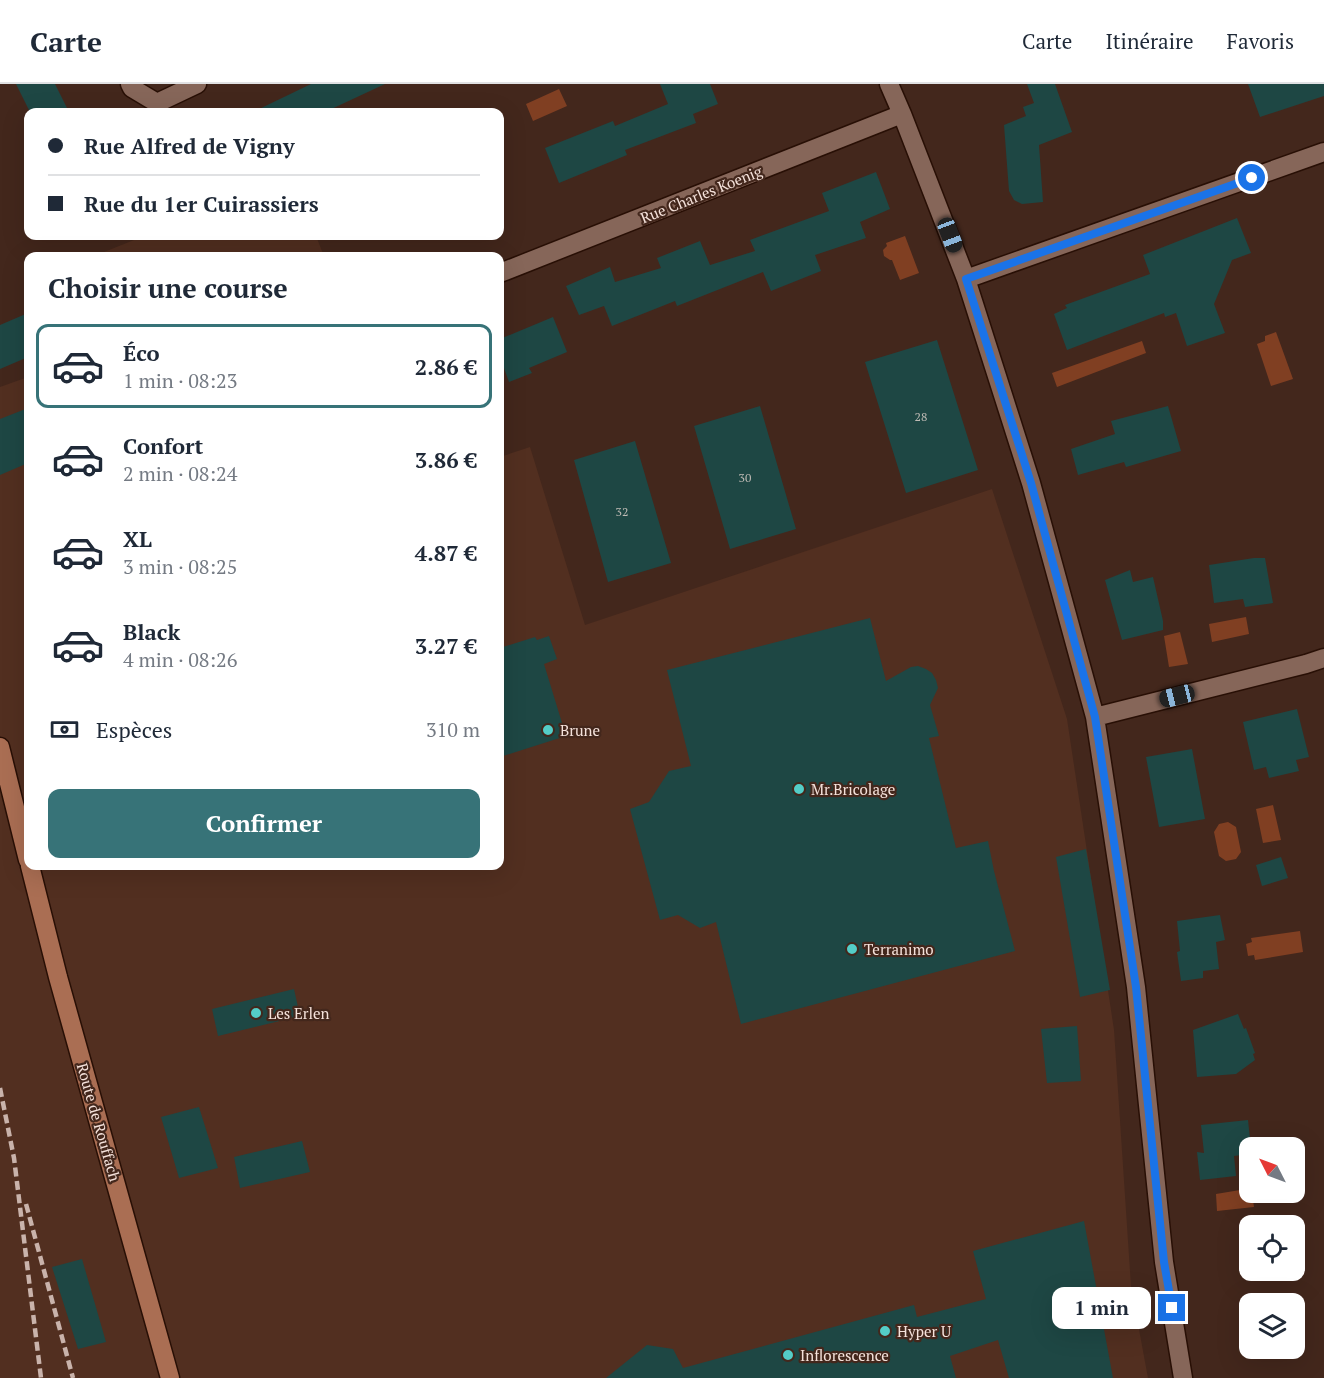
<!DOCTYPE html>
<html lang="fr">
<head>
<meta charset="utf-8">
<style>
	:root { --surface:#fff; --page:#f2f2f3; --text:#1f2937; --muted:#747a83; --line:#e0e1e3; --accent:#377378 }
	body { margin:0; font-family:"PT Serif",serif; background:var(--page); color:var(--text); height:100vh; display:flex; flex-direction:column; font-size:22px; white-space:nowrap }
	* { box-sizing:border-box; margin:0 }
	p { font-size:20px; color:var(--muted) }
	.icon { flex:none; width:33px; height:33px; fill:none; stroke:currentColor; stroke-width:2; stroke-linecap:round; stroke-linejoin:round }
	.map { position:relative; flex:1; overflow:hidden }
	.side { position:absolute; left:24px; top:168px; width:480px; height:618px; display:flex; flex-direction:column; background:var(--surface); border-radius:12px; box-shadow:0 6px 24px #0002 }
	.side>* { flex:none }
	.banner { position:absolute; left:24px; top:24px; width:480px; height:132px; border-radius:12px; box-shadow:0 6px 24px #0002; display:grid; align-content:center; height:132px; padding:0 24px; background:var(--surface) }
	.needle { width:39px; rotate:312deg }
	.buttons { position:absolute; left:1239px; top:1053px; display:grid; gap:12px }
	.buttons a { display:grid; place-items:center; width:66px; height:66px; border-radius:12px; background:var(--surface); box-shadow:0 6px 24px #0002; font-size:30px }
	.end { position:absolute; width:27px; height:27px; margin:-14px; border:8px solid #1a73e8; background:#fff; box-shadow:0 0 0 3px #fff }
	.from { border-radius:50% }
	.bubble { position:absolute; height:42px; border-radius:12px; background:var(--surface); box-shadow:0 6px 24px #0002; font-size:20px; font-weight:800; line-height:42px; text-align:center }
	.car { position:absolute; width:18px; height:36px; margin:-18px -9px; border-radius:8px; box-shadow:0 0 4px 2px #0007; background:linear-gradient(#222 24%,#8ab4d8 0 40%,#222 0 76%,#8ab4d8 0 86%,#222 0) }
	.banner b { display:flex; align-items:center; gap:21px; height:57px; font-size:22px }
	.banner b+b { border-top:2px solid var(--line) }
	.banner i { width:15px; height:15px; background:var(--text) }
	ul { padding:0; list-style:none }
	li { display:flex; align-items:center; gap:18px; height:84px; margin:0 12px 9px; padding:0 12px; border:3px solid transparent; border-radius:12px }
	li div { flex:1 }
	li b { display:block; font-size:22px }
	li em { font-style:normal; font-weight:800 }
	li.selected { border-color:var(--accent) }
	li>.icon { width:54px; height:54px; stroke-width:1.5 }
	h2 { padding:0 24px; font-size:27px; line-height:72px }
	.pay { display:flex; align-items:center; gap:15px; height:66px; padding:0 24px; font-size:22px }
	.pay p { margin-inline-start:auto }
	.button { display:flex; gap:12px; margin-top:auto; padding:12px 24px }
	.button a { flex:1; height:69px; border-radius:12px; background:var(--accent); color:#fff; font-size:24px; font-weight:800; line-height:69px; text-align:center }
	header { display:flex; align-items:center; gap:36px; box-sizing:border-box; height:84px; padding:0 30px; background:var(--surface); border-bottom:2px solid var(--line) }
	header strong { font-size:28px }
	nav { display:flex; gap:33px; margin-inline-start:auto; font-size:21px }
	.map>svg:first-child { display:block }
	.built { fill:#522f20 }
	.water { fill:#803f22 }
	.building { fill:#1e4744 }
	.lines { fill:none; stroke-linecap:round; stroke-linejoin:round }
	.street-casing { stroke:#280f05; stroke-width:21 }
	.secondary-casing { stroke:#280f05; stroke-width:21 }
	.street { stroke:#866659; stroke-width:18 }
	.secondary { stroke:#aa6e53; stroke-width:18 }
	.rail { stroke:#c9b3ab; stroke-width:4.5; stroke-dasharray:9 4.5; stroke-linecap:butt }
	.route { stroke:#1a73e8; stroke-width:8 }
	.poi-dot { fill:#54cdc7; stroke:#43271c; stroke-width:2 }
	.labels { text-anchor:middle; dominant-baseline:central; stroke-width:4.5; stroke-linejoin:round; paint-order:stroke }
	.number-label { font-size:12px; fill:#bfbbb5 }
	.street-label { font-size:15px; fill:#f5e2db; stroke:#43271c }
	.poi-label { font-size:15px; fill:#f5e2db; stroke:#43271c; text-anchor:start }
</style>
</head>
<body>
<header>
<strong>Carte</strong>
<nav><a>Carte</a><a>Itinéraire</a><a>Favoris</a></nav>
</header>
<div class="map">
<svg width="1324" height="1294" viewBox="0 0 1324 1294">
	<rect width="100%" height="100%" fill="#43271c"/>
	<path class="built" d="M 144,152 L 316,152 L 324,172 L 106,172 L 104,168 Z
		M 28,293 L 28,782 L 500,782 L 500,373 L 530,363 L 585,541 L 992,405 L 1067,635 L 1114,946 L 1131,1202 L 1148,1294 L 0,1294 L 0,303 Z"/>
	<path class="water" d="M 559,5 L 567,22 L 533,37 L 526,20 Z
		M 905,152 L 919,189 L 900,196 L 892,176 L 890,176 L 884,172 L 883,166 L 887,162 L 886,159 Z
		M 1276,248 L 1293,295 L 1271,302 L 1257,260 L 1265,257 L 1265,252 Z
		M 1142,257 L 1146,269 L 1057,303 L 1052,289 Z
		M 1246,533 L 1249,550 L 1212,558 L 1209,540 Z
		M 1180,548 L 1188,580 L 1169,583 L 1164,552 Z
		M 1273,721 L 1281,756 L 1263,759 L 1256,725 Z
		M 1228,738 L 1236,743 L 1241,768 L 1236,775 L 1226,777 L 1219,772 L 1214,748 L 1219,740 Z
		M 1300,847 L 1303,868 L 1255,876 L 1254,871 L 1248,872 L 1246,860 L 1252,858 L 1251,854 Z
		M 1249,1100 L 1250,1108 L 1252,1109 L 1254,1123 L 1217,1127 L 1216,1110 L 1240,1106 L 1240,1101 Z"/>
	<path class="building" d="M 16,0 L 55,0 L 69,28 L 30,28 Z
		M 311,0 L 385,0 L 325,28 L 253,28 Z
		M 660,0 L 710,0 L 718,20 L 693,30 L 696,39 L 625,66 L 627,71 L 559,99 L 545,64 L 613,37 L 615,42 L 668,20 Z
		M 1027,0 L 1055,0 L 1072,48 L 1039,61 L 1043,118 L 1022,120 L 1014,116 L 1009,107 L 1004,41 L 1026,32 L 1023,23 L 1034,19 Z
		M 1248,0 L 1324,0 L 1324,12 L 1260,33 Z
		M 876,88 L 890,125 L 860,138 L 866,154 L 815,171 L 821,187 L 771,207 L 763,188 L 677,222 L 675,217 L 612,242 L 604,222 L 579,231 L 566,202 L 610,183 L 615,198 L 661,184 L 657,174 L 700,157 L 710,181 L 755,167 L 750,156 L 829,127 L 822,109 Z
		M 1237,134 L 1251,169 L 1232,176 L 1214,220 L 1225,249 L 1187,262 L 1176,229 L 1165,233 L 1164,229 L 1067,266 L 1054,230 L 1067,224 L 1065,221 L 1150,190 L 1143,171 Z
		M 28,229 L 28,273 L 0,285 L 0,241 Z
		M 553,233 L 567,268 L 529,284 L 532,289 L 509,298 L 500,273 L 500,255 Z
		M 937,256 L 978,386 L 906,409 L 865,278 Z
		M 760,322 L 796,445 L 730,465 L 694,342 Z
		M 1168,322 L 1181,367 L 1126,383 L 1124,378 L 1078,391 L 1071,365 L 1115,350 L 1111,337 Z
		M 28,324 L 28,379 L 0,391 L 0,335 Z
		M 635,357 L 671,479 L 608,498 L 574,376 Z
		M 1254,474 L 1265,474 L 1273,519 L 1245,523 L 1243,515 L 1214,519 L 1209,481 Z
		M 1130,486 L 1133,498 L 1153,493 L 1163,537 L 1163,546 L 1122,556 L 1105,496 Z
		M 870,534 L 886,597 L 911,583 L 918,582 L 926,585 L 932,589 L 936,596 L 938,604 L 930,621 L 939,652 L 929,654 L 956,764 L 988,757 L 994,787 L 1015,867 L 741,940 L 716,838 L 700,844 L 678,831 L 660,836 L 630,725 L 649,718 L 669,687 L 691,682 L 667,586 Z
		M 549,552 L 557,575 L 544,580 L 566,652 L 500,673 L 500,564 L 535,553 L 537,556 Z
		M 1297,625 L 1309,673 L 1296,676 L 1299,687 L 1269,694 L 1266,683 L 1254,686 L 1243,638 Z
		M 1192,665 L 1205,735 L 1159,743 L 1146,673 Z
		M 1086,765 L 1110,906 L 1080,913 L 1056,773 Z
		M 1281,773 L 1288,794 L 1262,802 L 1256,781 Z
		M 1220,831 L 1225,856 L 1216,858 L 1219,885 L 1203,887 L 1203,894 L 1181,897 L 1177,868 L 1180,867 L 1177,837 Z
		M 294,905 L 300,932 L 218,952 L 212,925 Z
		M 1238,930 L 1244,945 L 1246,944 L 1255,969 L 1253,970 L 1255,976 L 1236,990 L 1197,993 L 1193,946 Z
		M 1077,942 L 1081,997 L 1047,999 L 1041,945 Z
		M 199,1023 L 218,1084 L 179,1094 L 161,1033 Z
		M 1248,1036 L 1251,1064 L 1250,1064 L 1250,1070 L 1234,1072 L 1236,1092 L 1200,1096 L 1197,1068 L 1204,1069 L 1201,1041 Z
		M 302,1057 L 310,1088 L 240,1104 L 234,1073 Z
		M 1084,1137 L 1113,1294 L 1009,1294 L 998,1256 L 950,1272 L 956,1294 L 606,1294 L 647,1261 L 673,1265 L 683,1284 L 914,1221 L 917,1233 L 986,1215 L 973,1167 Z
		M 82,1175 L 106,1258 L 78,1265 L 52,1183 Z"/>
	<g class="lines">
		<defs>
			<path id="street" d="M 130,0 L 132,4 L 157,19 L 197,0
				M 889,0 L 902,30 L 966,195 L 1031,399 L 1095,633 L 1136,903 L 1164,1178 L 1183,1294
				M 500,189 L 902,30
				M 966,195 L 1324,68
				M 1095,633 L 1306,580 L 1324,574"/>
			<path id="secondary" d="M 0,663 L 28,776
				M 30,782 L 58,893 L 170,1294"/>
		</defs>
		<use href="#street" class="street-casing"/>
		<use href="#secondary" class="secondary-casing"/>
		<use href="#street" class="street"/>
		<use href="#secondary" class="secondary"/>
		<path class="rail" d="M 0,1004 L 14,1074 L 41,1294
			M 26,1120 L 73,1294"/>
	</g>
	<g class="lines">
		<path class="route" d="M 1172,1224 L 1164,1178 L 1136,903 L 1095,633 L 1031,399 L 966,195 L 1252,94"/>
	</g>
	<g class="poi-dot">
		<circle cx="548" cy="646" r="6"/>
		<circle cx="799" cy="705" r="6"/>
		<circle cx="852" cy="865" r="6"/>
		<circle cx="256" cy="929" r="6"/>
		<circle cx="885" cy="1247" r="6"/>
		<circle cx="788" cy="1271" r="6"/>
	</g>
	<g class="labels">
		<g class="number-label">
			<text x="921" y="332">28</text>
			<text x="745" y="393">30</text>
			<text x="622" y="427">32</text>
		</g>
		<g class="street-label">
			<text transform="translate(701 110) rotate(-22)">Rue Charles Koenig</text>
			<text transform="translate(99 1038) rotate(74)">Route de Rouffach</text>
		</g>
		<g class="poi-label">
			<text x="560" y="646">Brune</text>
			<text x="811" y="705">Mr.Bricolage</text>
			<text x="864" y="865">Terranimo</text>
			<text x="268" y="929">Les Erlen</text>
			<text x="897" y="1247">Hyper U</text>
			<text x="800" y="1271">Inflorescence</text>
		</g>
	</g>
</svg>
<div class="buttons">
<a><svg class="needle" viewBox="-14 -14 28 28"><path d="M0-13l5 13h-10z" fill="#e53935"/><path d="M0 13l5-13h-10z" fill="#747a83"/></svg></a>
<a><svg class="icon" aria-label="locate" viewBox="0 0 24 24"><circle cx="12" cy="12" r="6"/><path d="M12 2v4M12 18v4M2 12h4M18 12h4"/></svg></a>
<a><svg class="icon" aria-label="layers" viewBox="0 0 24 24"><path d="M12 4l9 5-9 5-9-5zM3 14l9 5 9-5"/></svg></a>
</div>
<i class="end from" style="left:1252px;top:94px"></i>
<i class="end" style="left:1172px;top:1224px"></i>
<div class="bubble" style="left:1052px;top:1203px;width:99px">1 min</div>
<i class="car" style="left:950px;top:151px;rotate:159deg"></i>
<i class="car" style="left:1177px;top:612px;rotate:256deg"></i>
<div class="banner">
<b><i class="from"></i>Rue Alfred de Vigny</b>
<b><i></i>Rue du 1er Cuirassiers</b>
</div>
<section class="side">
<h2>Choisir une course</h2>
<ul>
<li class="selected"><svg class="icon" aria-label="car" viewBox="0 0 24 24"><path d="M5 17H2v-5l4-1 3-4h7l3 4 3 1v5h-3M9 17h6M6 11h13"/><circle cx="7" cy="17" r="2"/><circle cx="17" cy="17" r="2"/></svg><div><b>Éco</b><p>1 min · 08:23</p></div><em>2.86 €</em></li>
<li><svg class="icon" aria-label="car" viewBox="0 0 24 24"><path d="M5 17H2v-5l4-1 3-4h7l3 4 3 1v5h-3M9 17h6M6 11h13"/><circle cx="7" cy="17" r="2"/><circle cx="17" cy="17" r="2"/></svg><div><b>Confort</b><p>2 min · 08:24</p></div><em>3.86 €</em></li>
<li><svg class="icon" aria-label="car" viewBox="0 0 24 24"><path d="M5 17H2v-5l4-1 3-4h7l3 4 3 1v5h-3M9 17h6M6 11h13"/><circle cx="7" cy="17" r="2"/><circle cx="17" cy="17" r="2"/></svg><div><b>XL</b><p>3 min · 08:25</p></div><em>4.87 €</em></li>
<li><svg class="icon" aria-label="car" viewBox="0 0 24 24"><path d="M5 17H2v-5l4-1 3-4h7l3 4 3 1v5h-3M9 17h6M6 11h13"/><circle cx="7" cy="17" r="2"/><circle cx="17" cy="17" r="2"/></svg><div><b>Black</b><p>4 min · 08:26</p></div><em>3.27 €</em></li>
</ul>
<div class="pay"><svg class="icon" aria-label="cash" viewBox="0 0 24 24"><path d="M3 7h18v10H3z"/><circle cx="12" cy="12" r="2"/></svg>Espèces<p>310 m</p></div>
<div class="button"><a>Confirmer</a></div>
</section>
</div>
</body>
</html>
